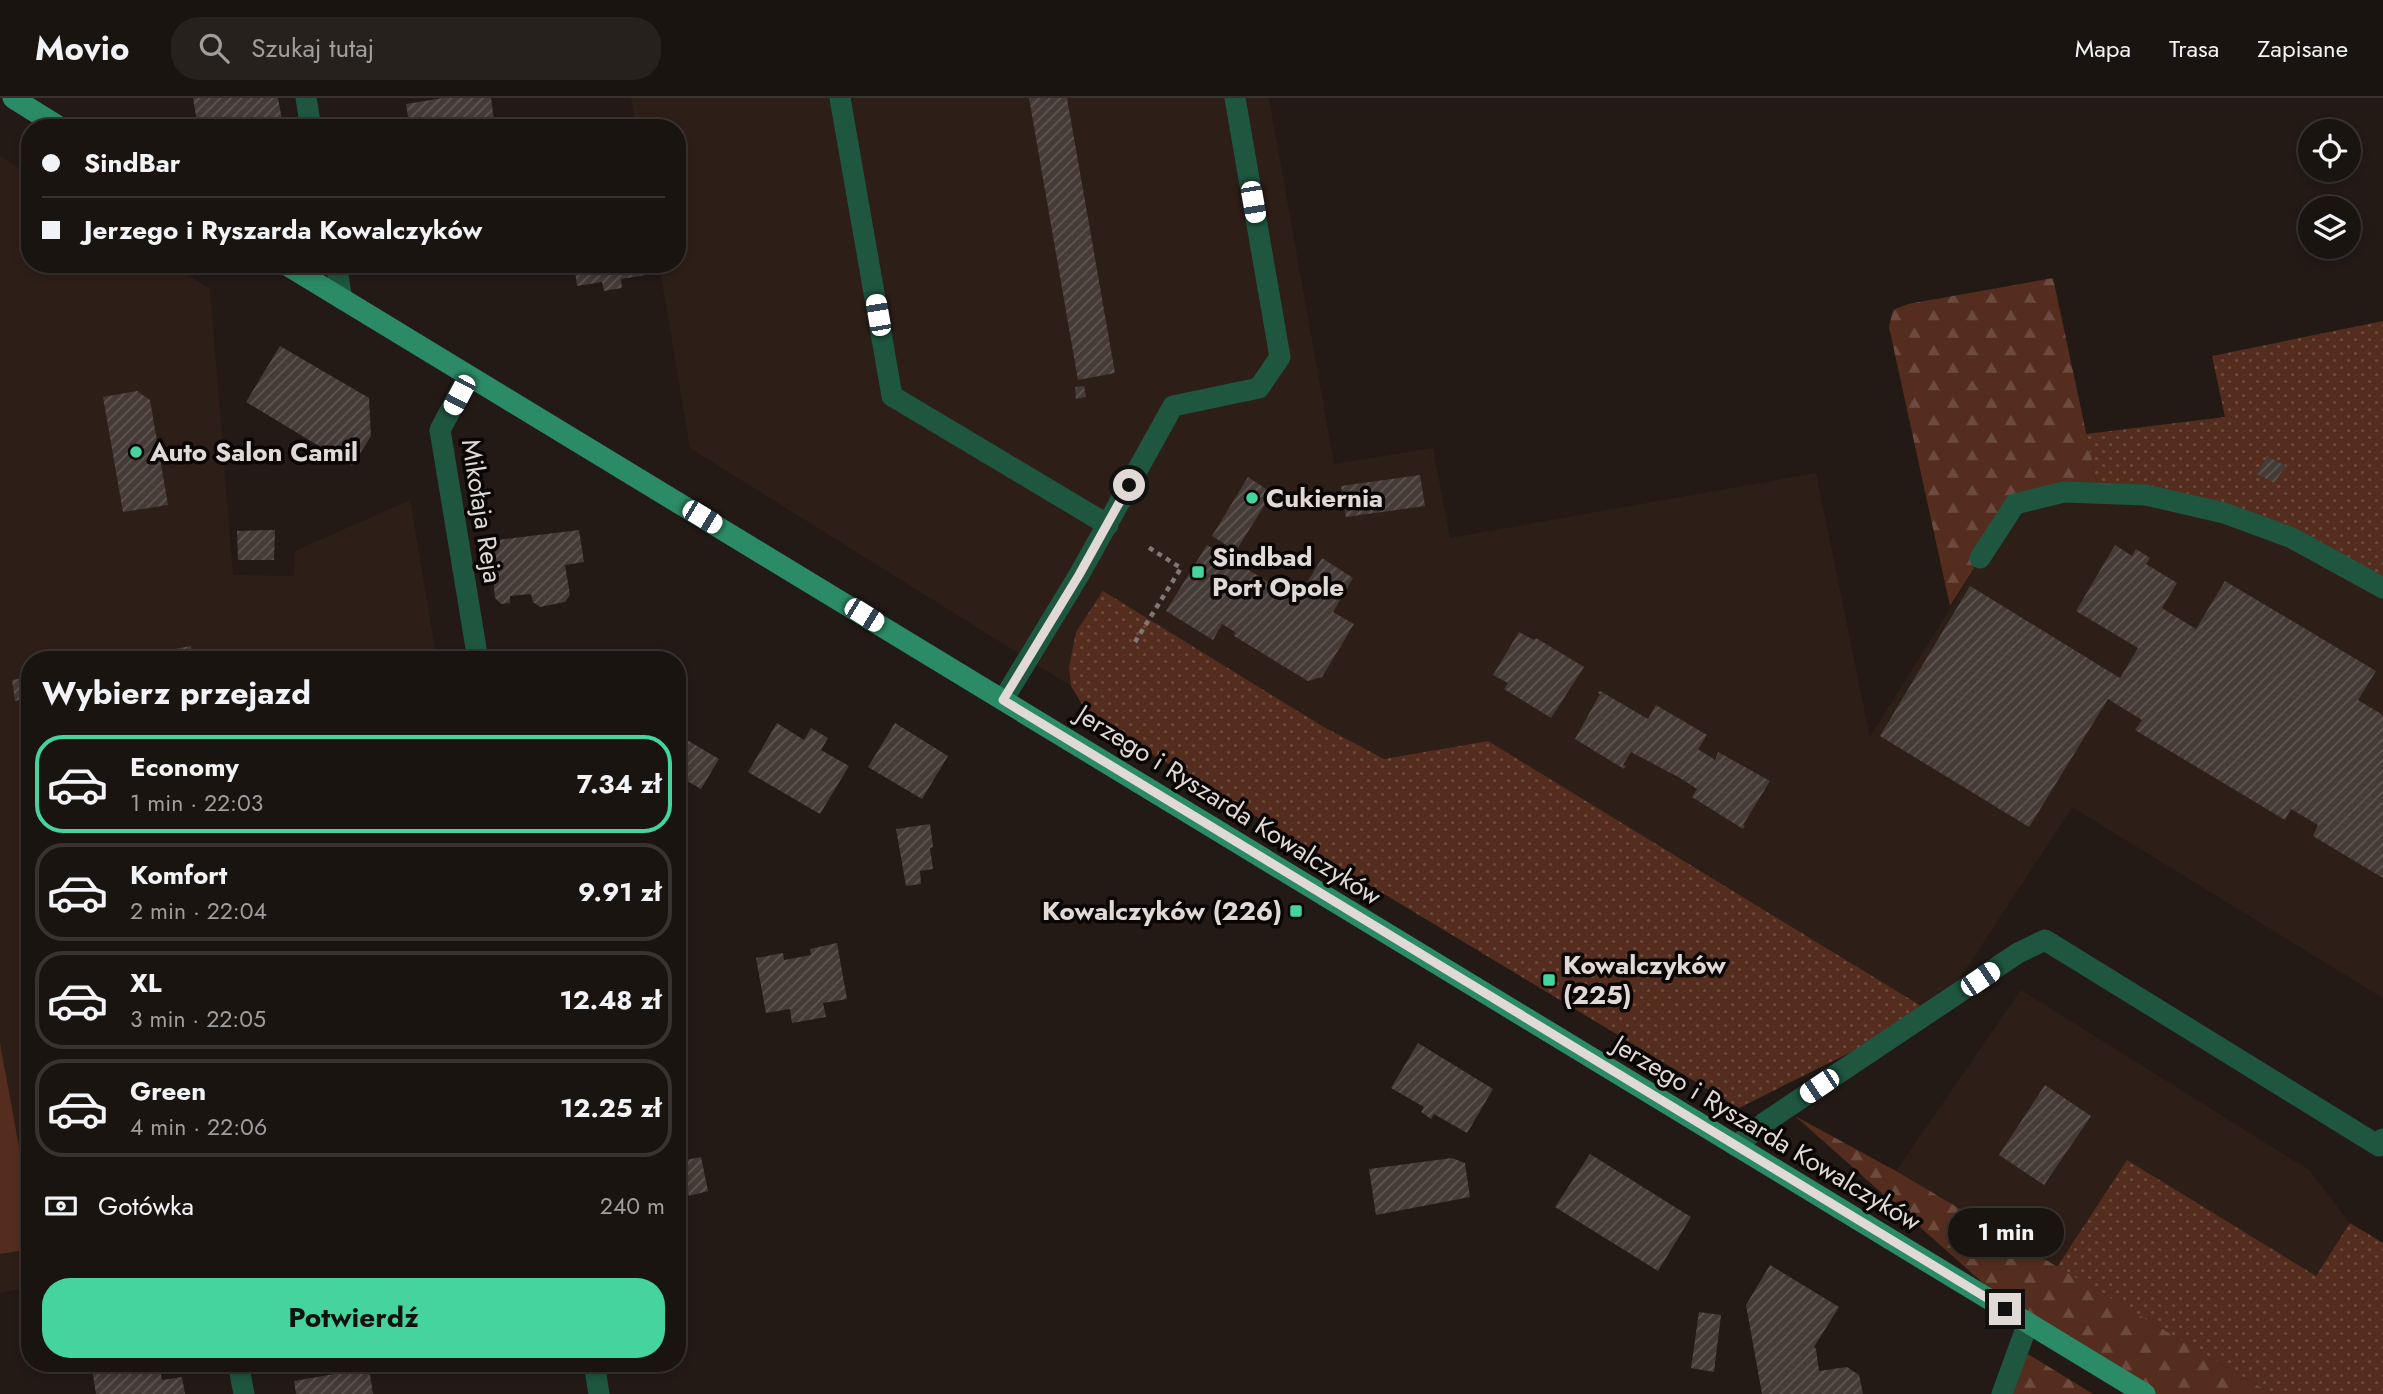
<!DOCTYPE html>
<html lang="pl">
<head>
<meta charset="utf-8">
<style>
	:root { --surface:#1a1410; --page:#27211e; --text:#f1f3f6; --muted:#9f9e9f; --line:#383330; --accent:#46d49e }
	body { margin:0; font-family:Jost,sans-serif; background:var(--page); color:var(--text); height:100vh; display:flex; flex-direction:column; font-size:26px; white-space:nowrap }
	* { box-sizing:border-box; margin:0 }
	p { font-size:23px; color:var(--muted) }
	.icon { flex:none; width:38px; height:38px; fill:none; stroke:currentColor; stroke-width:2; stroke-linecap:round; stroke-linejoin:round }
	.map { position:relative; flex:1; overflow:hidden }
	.panel { position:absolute; left:21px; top:553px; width:665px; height:721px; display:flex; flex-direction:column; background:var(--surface); border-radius:28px; box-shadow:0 4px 10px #0003,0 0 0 2px var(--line) }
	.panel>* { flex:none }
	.top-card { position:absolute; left:21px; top:21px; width:665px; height:154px; border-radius:28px; box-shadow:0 4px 10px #0003,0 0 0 2px var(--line); display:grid; align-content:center; height:154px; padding:0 21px; background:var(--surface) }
	.controls { position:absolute; left:2298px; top:21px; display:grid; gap:14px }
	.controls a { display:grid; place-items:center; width:63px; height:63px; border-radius:50%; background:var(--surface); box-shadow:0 4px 10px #0003,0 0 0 2px var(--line); font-size:35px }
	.end { position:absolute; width:32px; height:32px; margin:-16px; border:9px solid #e0d9d6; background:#111; box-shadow:0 0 0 4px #111 }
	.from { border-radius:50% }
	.bubble { position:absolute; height:49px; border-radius:24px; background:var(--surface); box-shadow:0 4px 10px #0003,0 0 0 2px var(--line); font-size:23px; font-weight:700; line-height:49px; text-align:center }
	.car { position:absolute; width:21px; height:42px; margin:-21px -10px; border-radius:9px; box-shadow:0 0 5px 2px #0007; background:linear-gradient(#fff 24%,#345 0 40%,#fff 0 76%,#345 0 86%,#fff 0) }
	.top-card b { display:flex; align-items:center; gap:24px; height:66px; font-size:26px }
	.top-card b+b { border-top:2px solid var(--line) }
	.top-card i { width:18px; height:18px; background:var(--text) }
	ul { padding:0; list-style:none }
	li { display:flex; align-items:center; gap:21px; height:98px; margin:0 14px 10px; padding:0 7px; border:4px solid var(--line); border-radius:28px }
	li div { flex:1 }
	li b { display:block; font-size:26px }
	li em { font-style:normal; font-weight:700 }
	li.current { border-color:var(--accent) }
	li>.icon { width:63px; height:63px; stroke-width:1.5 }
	h2 { padding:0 21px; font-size:32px; line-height:84px }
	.pay { display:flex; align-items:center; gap:18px; height:77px; padding:0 21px; font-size:26px }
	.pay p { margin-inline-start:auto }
	.primary-button { display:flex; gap:14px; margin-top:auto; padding:14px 21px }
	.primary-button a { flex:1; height:80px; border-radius:28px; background:var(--accent); color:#111; font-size:28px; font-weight:700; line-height:80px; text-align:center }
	header { display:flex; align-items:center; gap:42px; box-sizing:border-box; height:98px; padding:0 35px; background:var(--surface); border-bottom:2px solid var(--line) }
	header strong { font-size:33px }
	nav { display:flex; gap:38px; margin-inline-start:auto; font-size:24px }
	.search { width:490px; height:63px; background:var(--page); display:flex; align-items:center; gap:18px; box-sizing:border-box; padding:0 24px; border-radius:28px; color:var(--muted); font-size:26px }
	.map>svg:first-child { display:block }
	.built { fill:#2e1e18 }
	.grass { fill:url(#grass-dots) }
	.forest { fill:url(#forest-firs) }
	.garden { fill:#542d1e }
	.building { fill:url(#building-hatch) }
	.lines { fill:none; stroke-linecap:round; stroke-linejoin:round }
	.path { stroke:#807875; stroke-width:4.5; stroke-dasharray:5 5; stroke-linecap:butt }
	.minor { stroke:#1e5640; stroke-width:21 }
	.major { stroke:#2b8b66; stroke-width:21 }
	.route { stroke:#e0d9d6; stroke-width:9 }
	.poi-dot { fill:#46d49e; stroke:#090605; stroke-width:2.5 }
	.labels { text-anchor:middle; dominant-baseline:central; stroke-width:7; stroke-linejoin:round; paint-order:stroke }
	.poi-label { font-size:26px; font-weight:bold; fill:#e0d9d6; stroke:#090605; text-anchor:start }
	.street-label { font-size:26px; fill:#e0d9d6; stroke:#090605 }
</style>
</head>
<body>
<header>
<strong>Movio</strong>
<div class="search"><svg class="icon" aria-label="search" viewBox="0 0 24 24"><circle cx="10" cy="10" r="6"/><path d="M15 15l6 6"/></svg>Szukaj tutaj</div>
<nav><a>Mapa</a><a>Trasa</a><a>Zapisane</a></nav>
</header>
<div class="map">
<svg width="2383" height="1296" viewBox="0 0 2383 1296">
	<defs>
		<pattern id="grass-dots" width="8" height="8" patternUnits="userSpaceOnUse" patternTransform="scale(1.75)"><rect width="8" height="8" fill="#542d1e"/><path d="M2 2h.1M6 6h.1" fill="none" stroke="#6c4b3e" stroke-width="1.8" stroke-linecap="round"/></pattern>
		<pattern id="forest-firs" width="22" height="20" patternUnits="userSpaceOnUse" patternTransform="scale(1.75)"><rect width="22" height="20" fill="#542d1e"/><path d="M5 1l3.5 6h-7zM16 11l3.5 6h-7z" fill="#6c4b3e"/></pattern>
		<pattern id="building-hatch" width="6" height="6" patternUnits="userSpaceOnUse" patternTransform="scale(1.75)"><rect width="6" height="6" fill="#443a36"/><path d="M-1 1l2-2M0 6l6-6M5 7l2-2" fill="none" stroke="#5f5652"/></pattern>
	</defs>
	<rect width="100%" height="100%" fill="#231a16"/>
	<path class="built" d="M 631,0 L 1269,0 L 1334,366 L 1433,350 L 1450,440 L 1816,375 L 1870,639 L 2015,406 L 2064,394 L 2224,415 L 2383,490 L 2383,900 L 2072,709 L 1944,905 L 1931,914 L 1488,643 L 1384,661 L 1322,628 L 1069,570 L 1071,588 L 690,350 L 659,166 L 677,166 L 677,30 L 636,30 Z
		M 0,58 L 30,77 L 30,166 L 171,166 L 210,191 L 233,477 L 294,478 L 295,453 L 410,402 L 437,562 L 30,562 L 30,1189 L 0,1195 Z
		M 2021,892 L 2309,1072 L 2350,1125 L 2316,1178 L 2127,1062 L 2057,1169 L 1896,1073 Z"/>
	<path class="grass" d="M 2383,223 L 2383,490 L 2292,440 L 2099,395 L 2086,336 L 2225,319 L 2212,258 Z
		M 1103,493 L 1322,628 L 1384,661 L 1488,643 L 1931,914 L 1739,1010 L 1089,618 L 1071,588 L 1069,570 L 1076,534 Z
		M 2127,1062 L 2316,1178 L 2350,1125 L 2383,1145 L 2383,1296 L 2272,1296 L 2057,1169 Z"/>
	<path class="forest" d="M 2053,180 L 2099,395 L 2015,406 L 1950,508 L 1889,229 L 1893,212 L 1908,206 Z
		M 1795,1018 L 1896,1073 L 2272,1296 L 2145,1296 L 2028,1225 Z
		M 2018,1250 L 2093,1296 L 2013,1296 Z"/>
	<path class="garden" d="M 0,945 L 30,1109 L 30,1151 L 0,1156 Z"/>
	<path class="building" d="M 193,0 L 278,0 L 282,22 L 234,30 L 198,30 Z
		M 443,0 L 491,0 L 495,30 L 410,30 L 406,6 Z
		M 1029,0 L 1067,0 L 1115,275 L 1078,282 Z
		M 574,166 L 644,166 L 646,177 L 621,181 L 622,190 L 604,193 L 602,184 L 577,188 Z
		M 280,248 L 369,300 L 371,338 L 352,368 L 246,304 Z
		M 1084,288 L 1086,299 L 1076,301 L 1075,289 Z
		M 137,293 L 150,302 L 168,407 L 123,414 L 103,299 Z
		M 2267,358 L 2286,368 L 2274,385 L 2257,376 Z
		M 1420,377 L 1425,408 L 1346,419 L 1341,388 Z
		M 1248,379 L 1272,395 L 1236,453 L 1212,438 Z
		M 275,432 L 274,462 L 238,462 L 237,433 Z
		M 579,432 L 584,464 L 565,467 L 570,497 L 565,504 L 540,509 L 533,504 L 531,496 L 510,498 L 510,505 L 501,506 L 495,500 L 490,443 Z
		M 1207,447 L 1297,501 L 1322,460 L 1353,480 L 1333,514 L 1354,526 L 1322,579 L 1308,583 L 1234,538 L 1235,534 L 1222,526 L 1213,542 L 1166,513 Z
		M 2115,447 L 2132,458 L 2136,451 L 2150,460 L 2146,466 L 2177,485 L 2162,510 L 2196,531 L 2225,483 L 2376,573 L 2358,602 L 2383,617 L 2383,780 L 2313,738 L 2318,727 L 2291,711 L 2285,722 L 2135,632 L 2142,622 L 2108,601 L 2029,729 L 1880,638 L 1970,488 L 2120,580 L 2138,550 L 2076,513 Z
		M 1519,534 L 1534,542 L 1536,540 L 1584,569 L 1551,620 L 1504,591 L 1508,585 L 1493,577 Z
		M 191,548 L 194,562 L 125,562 L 125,560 Z
		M 30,579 L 30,600 L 15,603 L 12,582 Z
		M 1600,593 L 1648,621 L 1656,607 L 1707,637 L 1698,651 L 1715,662 L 1718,654 L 1770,683 L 1743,727 L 1745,728 L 1743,731 L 1692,699 L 1697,691 L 1680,680 L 1631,654 L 1623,667 L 1626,668 L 1624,671 L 1575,641 L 1600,596 L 1598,595 Z
		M 777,625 L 804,642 L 811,630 L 828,640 L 821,652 L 849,668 L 820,716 L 748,674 Z
		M 895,625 L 948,658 L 922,701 L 868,669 Z
		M 677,636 L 719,661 L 701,691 L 677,677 Z
		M 930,726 L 933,749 L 930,750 L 933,771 L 920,773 L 921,786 L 906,788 L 896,731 Z
		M 837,845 L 847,901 L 823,905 L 826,919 L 792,925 L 790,911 L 766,915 L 756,860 L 783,855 L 784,862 L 811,857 L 810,851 Z
		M 1418,945 L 1493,991 L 1467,1035 L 1434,1016 L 1431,1021 L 1421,1014 L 1424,1009 L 1391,990 Z
		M 2045,987 L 2091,1018 L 2044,1087 L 1999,1057 Z
		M 1590,1056 L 1691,1119 L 1658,1173 L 1555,1109 Z
		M 701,1059 L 708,1093 L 689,1098 L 681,1063 Z
		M 1452,1060 L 1465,1065 L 1470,1099 L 1376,1117 L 1369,1071 Z
		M 1770,1167 L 1839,1209 L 1814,1249 L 1816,1251 L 1819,1273 L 1847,1269 L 1859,1277 L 1863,1296 L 1762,1296 L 1746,1207 Z
		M 1699,1214 L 1721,1217 L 1714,1274 L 1691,1270 Z
		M 91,1265 L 159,1265 L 162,1282 L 182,1279 L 185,1296 L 96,1296 Z
		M 369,1270 L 373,1296 L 296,1296 L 294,1283 Z"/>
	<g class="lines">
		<path class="path" d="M 1135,544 L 1181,470 L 1148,449"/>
		<path class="minor" d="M 306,0 L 311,30
			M 840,0 L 892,298 L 1108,427
			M 336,166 L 342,201
			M 468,279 L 440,332 L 478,562
			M 1980,460 L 2015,406 L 2064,394 L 2146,397 L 2224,415 L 2292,440 L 2383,490
			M 1003,602 L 1079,477 L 1173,308 L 1259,290 L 1280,259 L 1235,0
			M 1736,1048 L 1764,1025 L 2018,855 L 2045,842 L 2379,1048 L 2383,1041
			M 238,1265 L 244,1296
			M 594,1265 L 599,1296
			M 2002,1296 L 2028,1225"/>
		<path class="major" d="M 13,0 L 61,30
			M 285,166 L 2145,1296"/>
	</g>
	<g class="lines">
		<path class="route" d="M 1129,387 L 1079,477 L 1003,602 L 2005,1211"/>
	</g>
	<g class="poi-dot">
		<circle cx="136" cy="354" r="7"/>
		<circle cx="1252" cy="400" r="7"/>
		<rect x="1191" y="467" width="14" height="14" rx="3.5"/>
		<rect x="1289" y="806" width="14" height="14" rx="3.5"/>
		<rect x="1542" y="875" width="14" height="14" rx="3.5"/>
	</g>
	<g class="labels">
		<g class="poi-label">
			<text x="150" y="354">Auto Salon Camil</text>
			<text x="1266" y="400">Cukiernia</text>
			<text x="1212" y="459">Sindbad<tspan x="1212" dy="30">Port Opole</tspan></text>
			<text x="1282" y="813" text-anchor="end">Kowalczyków (226)</text>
			<text x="1563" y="867">Kowalczyków<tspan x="1563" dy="30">(225)</tspan></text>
		</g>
		<g class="street-label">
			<text transform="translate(482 413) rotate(81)">Mikołaja Reja</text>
			<text transform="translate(1229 707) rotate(32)">Jerzego i Ryszarda Kowalczyków</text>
			<text transform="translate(1767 1035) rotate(31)">Jerzego i Ryszarda Kowalczyków</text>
		</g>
	</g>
</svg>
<div class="controls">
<a><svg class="icon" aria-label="locate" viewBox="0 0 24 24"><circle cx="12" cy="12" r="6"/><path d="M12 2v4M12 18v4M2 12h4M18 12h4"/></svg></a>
<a><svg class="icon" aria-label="layers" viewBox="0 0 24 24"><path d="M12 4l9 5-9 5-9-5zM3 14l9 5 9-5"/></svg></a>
</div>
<i class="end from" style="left:1129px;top:387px"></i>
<i class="end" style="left:2005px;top:1211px"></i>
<div class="bubble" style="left:1948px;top:1110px;width:116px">1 min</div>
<i class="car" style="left:1253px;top:104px;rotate:170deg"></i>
<i class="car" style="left:878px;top:217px;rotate:350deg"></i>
<i class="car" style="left:459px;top:297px;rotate:208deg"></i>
<i class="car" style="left:702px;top:419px;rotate:121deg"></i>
<i class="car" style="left:864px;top:517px;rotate:122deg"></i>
<i class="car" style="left:1980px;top:881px;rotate:56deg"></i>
<i class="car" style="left:1819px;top:988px;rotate:236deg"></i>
<div class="top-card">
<b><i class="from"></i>SindBar</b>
<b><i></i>Jerzego i Ryszarda Kowalczyków</b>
</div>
<section class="panel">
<h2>Wybierz przejazd</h2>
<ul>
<li class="current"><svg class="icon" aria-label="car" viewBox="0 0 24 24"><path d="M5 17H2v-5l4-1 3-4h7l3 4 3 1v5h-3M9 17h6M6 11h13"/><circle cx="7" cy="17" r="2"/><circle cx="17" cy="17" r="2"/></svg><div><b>Economy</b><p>1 min · 22:03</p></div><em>7.34 zł</em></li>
<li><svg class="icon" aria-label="car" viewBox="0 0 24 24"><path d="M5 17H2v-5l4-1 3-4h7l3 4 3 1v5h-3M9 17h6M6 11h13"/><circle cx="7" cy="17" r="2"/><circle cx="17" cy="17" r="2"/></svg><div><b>Komfort</b><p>2 min · 22:04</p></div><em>9.91 zł</em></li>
<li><svg class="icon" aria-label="car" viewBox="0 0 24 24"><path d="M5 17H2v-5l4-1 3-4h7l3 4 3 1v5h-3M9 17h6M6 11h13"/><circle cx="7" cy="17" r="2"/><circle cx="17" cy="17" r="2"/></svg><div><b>XL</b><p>3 min · 22:05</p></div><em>12.48 zł</em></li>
<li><svg class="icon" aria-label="car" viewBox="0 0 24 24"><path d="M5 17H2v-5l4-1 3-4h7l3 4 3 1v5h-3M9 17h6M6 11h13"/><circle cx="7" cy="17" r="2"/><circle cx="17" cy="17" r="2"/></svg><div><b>Green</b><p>4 min · 22:06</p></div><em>12.25 zł</em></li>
</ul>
<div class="pay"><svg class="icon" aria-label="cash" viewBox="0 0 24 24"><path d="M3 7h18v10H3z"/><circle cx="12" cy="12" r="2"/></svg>Gotówka<p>240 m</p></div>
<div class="primary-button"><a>Potwierdź</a></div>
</section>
</div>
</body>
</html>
